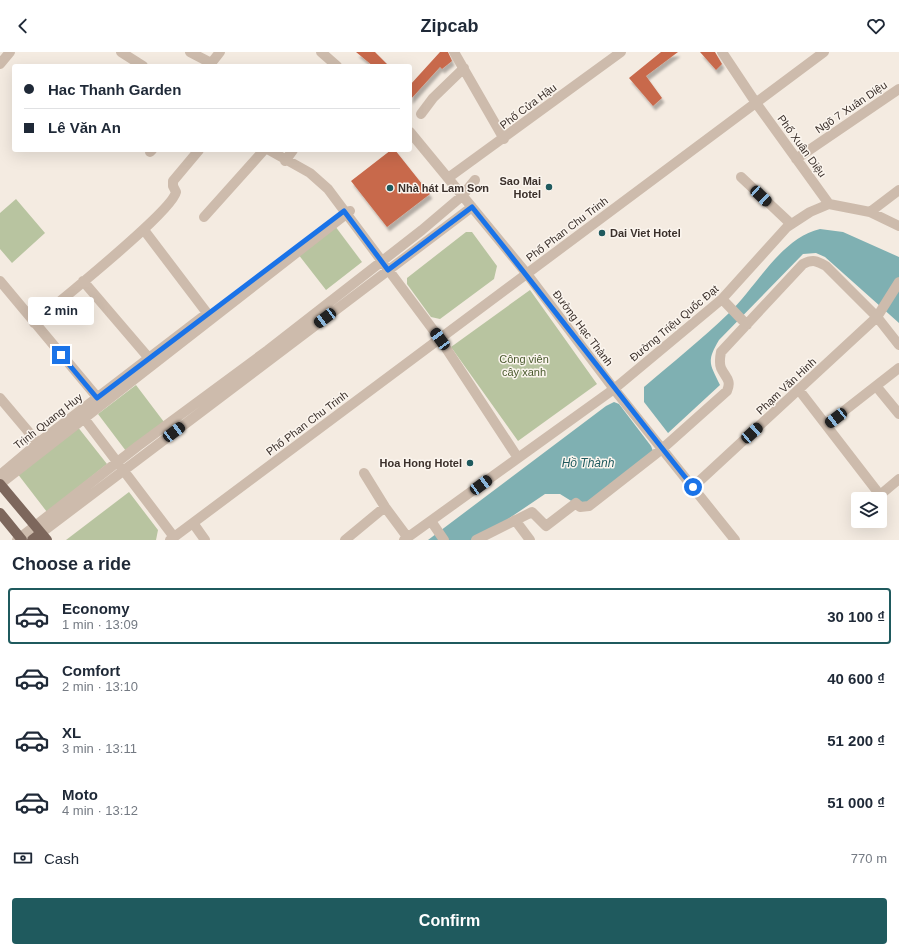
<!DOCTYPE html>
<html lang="en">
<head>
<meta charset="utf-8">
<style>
	:root { --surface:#fff; --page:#f2f2f3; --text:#1f2937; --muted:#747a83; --line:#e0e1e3; --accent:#1f5a5e }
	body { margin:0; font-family:Arial,sans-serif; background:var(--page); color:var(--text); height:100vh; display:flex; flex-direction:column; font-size:15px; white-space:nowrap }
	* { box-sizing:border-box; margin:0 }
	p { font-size:13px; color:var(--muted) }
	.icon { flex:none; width:22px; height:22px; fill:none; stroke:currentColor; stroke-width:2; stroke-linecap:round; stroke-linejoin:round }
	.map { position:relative; height:488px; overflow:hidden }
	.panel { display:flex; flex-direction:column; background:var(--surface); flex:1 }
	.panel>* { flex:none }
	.top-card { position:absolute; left:12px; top:12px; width:400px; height:88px; border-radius:4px; box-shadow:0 4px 16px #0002; display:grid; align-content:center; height:88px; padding:0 12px; background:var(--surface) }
	.buttons { position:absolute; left:851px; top:440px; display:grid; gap:8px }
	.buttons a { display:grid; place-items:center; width:36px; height:36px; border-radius:4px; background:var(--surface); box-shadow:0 4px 16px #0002; font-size:20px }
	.end { position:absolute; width:18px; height:18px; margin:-9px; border:5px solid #1a73e8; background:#fff; box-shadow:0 0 0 2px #fff }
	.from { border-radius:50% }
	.bubble { position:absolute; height:28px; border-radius:4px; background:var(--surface); box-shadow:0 4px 16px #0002; font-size:13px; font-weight:700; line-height:28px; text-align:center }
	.car { position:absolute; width:12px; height:24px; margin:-12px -6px; border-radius:5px; box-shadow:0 0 3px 1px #0007; background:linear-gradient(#222 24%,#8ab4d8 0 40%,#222 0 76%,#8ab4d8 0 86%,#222 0) }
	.top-card b { display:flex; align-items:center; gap:14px; height:38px; font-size:15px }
	.top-card b+b { border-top:1px solid var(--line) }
	.top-card i { width:10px; height:10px; background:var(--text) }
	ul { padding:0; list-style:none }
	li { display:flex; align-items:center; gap:12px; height:56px; margin:0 8px 6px; padding:0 4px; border:2px solid transparent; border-radius:4px }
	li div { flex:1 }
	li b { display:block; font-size:15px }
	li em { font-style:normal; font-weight:700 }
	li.active { border-color:var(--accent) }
	li>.icon { width:36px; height:36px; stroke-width:1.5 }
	h2 { padding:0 12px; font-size:18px; line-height:48px }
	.pay { display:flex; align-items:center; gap:10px; height:44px; padding:0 12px; font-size:15px }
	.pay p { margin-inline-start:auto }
	.cta { display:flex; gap:8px; margin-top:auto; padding:8px 12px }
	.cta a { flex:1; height:46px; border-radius:4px; background:var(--accent); color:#fff; font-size:16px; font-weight:700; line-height:46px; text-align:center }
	header { display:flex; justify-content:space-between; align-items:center; height:52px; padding:0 12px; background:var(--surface); font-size:18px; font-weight:700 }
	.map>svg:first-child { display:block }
	.green { fill:#b8c4a0 }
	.water { fill:#7fb0b2 }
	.building { fill:#c8694b; filter:url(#shadow) }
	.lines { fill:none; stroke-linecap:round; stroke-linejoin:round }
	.minor { stroke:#cdbbac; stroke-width:10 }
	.major { stroke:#7d675c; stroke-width:10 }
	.route { stroke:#1a73e8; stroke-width:5 }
	.poi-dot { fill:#1f5a5e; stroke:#fbf5ee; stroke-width:1.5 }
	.labels { text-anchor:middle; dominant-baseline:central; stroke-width:3; stroke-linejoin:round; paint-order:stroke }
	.street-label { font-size:11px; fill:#3b302b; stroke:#fbf5ee }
	.poi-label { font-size:11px; font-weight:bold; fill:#3b302b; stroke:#fbf5ee; text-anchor:end }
	.park-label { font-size:11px; fill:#4a5a2e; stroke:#fbf5ee }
	.water-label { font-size:12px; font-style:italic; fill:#1f5a5e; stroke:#fbf5ee }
</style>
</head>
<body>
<header><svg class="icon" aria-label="back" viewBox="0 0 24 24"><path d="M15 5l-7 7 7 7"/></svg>Zipcab<svg class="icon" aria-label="heart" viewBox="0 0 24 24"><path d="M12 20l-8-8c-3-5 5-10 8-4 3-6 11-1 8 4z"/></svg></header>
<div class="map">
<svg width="899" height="488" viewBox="0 0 899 488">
	<defs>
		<filter id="shadow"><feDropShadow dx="2.5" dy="4.5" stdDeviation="1" flood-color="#0004"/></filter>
	</defs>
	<rect width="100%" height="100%" fill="#f4ebe1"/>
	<path class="green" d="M 16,147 L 45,181 L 12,211 L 0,197 L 0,161 Z
		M 335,174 L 362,210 L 326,238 L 298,202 Z
		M 466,180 L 472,180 L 497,214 L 494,227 L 440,267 L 431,265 L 407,232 L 407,226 Z
		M 530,238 L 597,332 L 518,389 L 451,295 Z
		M 136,333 L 164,370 L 126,399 L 98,362 Z
		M 77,374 L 107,412 L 47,460 L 17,421 Z
		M 129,440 L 158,478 L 156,488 L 66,488 Z"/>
	<path class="water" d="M 820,177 L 843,180 L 899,205 L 899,271 L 825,205 L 816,201 L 803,202 L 719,288 C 706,310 710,312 720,333 L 668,381 L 644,350 L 644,335 C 672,311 702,287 729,261 C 757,234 781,186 820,177 Z
		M 614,350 L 619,352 L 651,394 L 653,399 L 581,455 L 560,442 L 545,442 L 477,488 L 428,488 L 606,354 Z"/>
	<path class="building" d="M 356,0 L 375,0 L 389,14 L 373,14 Z
		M 440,0 L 448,0 L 452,9 L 442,17 L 440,15 L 410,48 L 410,33 Z
		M 661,0 L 678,0 L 646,24 L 662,46 L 653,54 L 629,26 Z
		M 700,0 L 715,0 L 722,12 L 716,18 Z
		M 391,98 L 395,98 L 430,142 L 387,175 L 351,129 Z"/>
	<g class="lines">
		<path class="minor" d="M 121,0 L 143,14
			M 190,0 L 211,11
			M 321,0 L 337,14
			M 454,0 L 504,87
			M 722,0 L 756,51 L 829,152
			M 0,12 L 10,0
			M 209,14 L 220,0
			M 421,62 L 433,46 L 464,16
			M 410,80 L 527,222 L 614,337 L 735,488
			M 269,98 L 310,121 L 328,137 L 440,287 L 518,406
			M 150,100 L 152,98
			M 796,107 L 899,37
			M 285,109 L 293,98
			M 741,125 L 791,172
			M 448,126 L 621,0
			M 870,160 L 899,174
			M 204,165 L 264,98
			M 144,178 L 207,261
			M 0,229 L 97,345
			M 83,229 L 148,305
			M 722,247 L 747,273
			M 34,271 C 57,251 172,160 176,140 L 173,134 L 173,129 L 199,98
			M 876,334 L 899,362
			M 799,338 L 880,443 L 899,427
			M 0,346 L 38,391
			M 80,361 L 174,485
			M 826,373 L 899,316
			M 364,421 L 385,455 L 408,486
			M 0,423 L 38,391 L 205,263
			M 0,432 L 350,159
			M 693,435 L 877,265 L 899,230
			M 515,468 L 530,488
			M 431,469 L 444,488
			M 193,471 L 205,488
			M 41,481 L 472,155
			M 17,488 L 138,394 L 268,298 L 422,178 L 462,144 L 475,128
			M 170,488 L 824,0
			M 345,488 L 385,455
			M 404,488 L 614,337 L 722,247 L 787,175 L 810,160 L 829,152 L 870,160 L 899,138
			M 476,488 L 532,460 L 546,474 L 576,451 L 580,455 L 589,454 L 662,397 L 727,339 C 732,328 725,325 721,316 C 719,311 720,305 721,300 L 803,212 C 813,207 817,209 826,214 L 877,265 L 899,293"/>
		<path class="major" d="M 0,432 L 47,488
			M 0,461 L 22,488
			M 32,488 L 41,481"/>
	</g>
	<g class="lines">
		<path class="route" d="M 61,303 L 97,346 L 344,159 L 388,218 L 472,155 C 547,248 619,343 693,435"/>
	</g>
	<g class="poi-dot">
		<circle cx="549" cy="135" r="4"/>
		<circle cx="390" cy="136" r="4"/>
		<circle cx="602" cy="181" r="4"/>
		<circle cx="470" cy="411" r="4"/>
	</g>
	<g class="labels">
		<g class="street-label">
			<text transform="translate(528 54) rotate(-37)">Phố Cửa Hậu</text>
			<text transform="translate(851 55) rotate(-34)">Ngõ 7 Xuân Diệu</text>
			<text transform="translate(802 94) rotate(54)">Phố Xuân Diệu</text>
			<text transform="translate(567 177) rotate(-37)">Phố Phan Chu Trinh</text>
			<text transform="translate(674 271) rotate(-40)">Đường Triệu Quốc Đạt</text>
			<text transform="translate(583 276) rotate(53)">Đường Hạc Thành</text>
			<text transform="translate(786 334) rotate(-43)">Phạm Văn Hinh</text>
			<text transform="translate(48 369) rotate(-38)">Trịnh Quang Huy</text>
			<text transform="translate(307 371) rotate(-37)">Phố Phan Chu Trinh</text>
		</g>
		<g class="poi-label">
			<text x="541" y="129">Sao Mai<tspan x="541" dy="13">Hotel</tspan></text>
			<text x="398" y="136" text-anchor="start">Nhà hát Lam Sơn</text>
			<text x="610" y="181" text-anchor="start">Dai Viet Hotel</text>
			<text x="462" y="411">Hoa Hong Hotel</text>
		</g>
		<g class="park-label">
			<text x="524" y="307">Công viên<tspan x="524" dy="13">cây xanh</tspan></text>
		</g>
		<g class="water-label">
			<text x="588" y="411">Hồ Thành</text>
		</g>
	</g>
</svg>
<div class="buttons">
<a><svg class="icon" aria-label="layers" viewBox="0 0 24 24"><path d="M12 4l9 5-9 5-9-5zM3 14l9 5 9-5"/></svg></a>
</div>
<i class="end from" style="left:693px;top:435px"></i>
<i class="end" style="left:61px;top:303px"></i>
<div class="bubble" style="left:28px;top:245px;width:66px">2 min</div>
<i class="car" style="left:761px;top:144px;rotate:133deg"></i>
<i class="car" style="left:325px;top:266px;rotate:233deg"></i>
<i class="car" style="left:440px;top:287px;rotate:324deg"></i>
<i class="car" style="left:836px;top:366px;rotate:232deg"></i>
<i class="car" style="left:174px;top:380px;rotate:53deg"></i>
<i class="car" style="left:752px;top:381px;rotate:48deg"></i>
<i class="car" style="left:481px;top:433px;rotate:54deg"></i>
<div class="top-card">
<b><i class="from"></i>Hac Thanh Garden</b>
<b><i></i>Lê Văn An</b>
</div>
</div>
<section class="panel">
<h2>Choose a ride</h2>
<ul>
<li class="active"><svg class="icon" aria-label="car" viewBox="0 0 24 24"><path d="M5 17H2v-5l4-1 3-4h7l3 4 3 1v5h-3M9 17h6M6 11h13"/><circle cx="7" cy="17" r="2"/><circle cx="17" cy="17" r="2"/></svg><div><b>Economy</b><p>1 min · 13:09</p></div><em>30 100 ₫</em></li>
<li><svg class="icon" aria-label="car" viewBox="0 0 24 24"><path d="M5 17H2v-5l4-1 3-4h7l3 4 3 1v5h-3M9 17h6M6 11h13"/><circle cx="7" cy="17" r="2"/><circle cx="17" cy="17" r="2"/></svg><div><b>Comfort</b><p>2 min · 13:10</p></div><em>40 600 ₫</em></li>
<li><svg class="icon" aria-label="car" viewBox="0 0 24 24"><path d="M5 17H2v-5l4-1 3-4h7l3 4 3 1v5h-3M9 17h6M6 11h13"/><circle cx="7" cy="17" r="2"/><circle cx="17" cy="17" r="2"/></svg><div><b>XL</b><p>3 min · 13:11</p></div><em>51 200 ₫</em></li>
<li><svg class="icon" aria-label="car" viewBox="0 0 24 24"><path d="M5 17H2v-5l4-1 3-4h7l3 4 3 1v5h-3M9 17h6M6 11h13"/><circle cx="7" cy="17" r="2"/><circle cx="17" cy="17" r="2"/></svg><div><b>Moto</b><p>4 min · 13:12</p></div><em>51 000 ₫</em></li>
</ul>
<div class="pay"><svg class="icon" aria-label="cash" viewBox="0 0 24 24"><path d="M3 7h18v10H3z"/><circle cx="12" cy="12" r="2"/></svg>Cash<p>770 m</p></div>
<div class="cta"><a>Confirm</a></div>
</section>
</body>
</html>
